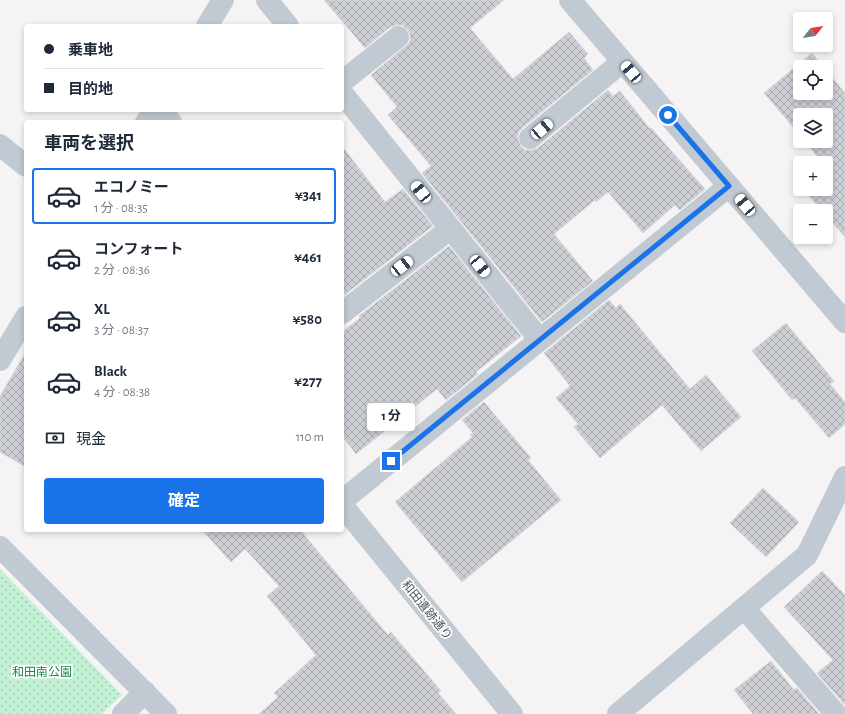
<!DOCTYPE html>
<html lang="ja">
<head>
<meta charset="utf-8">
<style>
	:root { --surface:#fff; --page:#f6f6f7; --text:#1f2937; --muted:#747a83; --line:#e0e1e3; --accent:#1a73e8 }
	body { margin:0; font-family:"Alegreya Sans","Noto Sans JP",sans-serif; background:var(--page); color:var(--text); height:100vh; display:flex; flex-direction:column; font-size:15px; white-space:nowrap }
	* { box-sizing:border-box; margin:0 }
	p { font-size:13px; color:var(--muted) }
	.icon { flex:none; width:22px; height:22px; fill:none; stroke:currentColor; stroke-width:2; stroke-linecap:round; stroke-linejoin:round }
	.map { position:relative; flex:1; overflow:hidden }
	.side { position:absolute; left:24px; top:120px; width:320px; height:412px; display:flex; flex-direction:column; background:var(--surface); border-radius:4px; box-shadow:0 2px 6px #0003 }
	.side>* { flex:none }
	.top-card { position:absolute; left:24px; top:24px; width:320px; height:88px; border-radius:4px; box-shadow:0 2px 6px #0003; display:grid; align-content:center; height:88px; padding:0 20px; background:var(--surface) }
	.needle { width:26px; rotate:60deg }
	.buttons { position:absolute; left:793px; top:12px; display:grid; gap:8px }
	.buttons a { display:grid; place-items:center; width:40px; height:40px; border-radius:4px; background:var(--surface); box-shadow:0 2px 6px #0003; font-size:20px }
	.end { position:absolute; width:18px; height:18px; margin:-9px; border:5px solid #1a73e8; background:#fff; box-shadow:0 0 0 2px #fff }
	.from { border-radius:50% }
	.bubble { position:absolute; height:28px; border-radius:4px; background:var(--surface); box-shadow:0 2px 6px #0003; font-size:13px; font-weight:700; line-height:28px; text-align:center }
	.car { position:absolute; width:12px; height:24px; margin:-12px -6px; border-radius:5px; box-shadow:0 0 3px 1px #0007; background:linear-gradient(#fff 24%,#345 0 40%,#fff 0 76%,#345 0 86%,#fff 0) }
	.top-card b { display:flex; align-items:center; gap:14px; height:38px; font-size:15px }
	.top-card b+b { border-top:1px solid var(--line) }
	.top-card i { width:10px; height:10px; background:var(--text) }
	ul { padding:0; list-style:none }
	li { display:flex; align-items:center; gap:12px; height:56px; margin:0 8px 6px; padding:0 12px; border:2px solid transparent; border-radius:4px }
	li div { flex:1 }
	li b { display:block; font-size:15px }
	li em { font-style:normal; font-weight:700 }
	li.current { border-color:var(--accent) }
	li>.icon { width:36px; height:36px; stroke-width:1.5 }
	h2 { padding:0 20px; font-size:18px; line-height:48px }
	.pay { display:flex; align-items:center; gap:10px; height:44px; padding:0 20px; font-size:15px }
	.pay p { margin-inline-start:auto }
	.button { display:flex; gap:8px; margin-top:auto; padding:8px 20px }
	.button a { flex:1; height:46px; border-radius:4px; background:var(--accent); color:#fff; font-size:16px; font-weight:700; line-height:46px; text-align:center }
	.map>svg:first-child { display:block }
	.grass { fill:url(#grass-dots) }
	.building { fill:url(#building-cross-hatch); stroke:#d7d9de }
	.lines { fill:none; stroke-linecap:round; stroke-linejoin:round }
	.minor { stroke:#c1cad2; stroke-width:22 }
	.route { stroke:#1a73e8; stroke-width:5 }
	.labels { text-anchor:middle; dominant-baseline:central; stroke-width:3.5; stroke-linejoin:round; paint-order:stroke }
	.street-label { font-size:12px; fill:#4a5661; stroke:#fff }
	.park-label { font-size:12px; fill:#17864f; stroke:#fff }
</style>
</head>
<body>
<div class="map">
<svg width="845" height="714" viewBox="0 0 845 714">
	<defs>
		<pattern id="grass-dots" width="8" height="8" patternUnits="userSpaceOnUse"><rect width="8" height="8" fill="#c3f1d5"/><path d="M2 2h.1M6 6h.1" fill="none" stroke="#a0c6b0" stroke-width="1.8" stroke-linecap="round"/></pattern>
		<pattern id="building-cross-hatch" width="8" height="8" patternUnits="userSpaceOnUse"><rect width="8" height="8" fill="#cdcfd5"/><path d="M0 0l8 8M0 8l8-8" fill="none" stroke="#a8abb0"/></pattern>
	</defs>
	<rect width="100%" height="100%" fill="#f5f3f3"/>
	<path class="grass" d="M 0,569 L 122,695 L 102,714 L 0,714 Z"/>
	<path class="building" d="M 324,0 L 504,0 L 470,28 L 513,79 L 569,32 L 588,54 L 584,58 L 593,70 L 522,128 L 518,133 L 518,140 L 521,146 L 525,150 L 532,150 L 538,148 L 608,90 L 613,96 L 620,91 L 650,129 L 651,128 L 705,189 L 680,210 L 675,205 L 643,233 L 608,192 L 596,202 L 595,200 L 554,234 L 593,281 L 542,322 L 422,173 L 431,166 L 388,115 L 397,107 L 371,75 L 406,46 L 410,41 L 410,35 L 408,30 L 402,25 L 396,25 L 390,27 L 365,48 Z
		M 812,53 L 823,67 L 800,67 L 800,93 L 826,93 L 826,70 L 845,93 L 845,237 L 826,215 L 826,211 L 822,211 L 803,189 L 826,189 L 826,163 L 817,163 L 820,160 L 805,141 L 826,141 L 826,115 L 800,115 L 800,135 L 764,93 Z
		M 342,146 L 385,202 L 403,189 L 433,226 L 343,296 L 342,294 Z
		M 449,246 L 521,336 L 476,372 L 478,374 L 446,400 L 437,389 L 356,454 L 342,436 L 342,332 L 360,318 L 359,316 Z
		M 609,300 L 616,308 L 620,304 L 690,389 L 706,375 L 741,417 L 701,451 L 662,405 L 600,458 L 574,427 L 578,424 L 556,398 L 570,386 L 544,353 Z
		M 786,323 L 834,381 L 830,384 L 845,402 L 845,424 L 829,438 L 795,398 L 792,400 L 752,351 Z
		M 26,352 L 26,467 L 0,452 L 0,396 Z
		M 484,402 L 531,458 L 528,460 L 561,500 L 462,582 L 395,502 L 472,437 L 470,435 L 473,433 L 462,420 Z
		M 763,488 L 799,522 L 766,557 L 730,523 Z
		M 202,530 L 300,530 L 388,635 L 391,632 L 441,691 L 438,693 L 456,714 L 259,714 L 278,697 L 274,693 L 316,655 L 267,596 L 279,586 L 245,549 L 231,562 Z
		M 822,571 L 845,595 L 845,705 L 817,673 L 833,660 L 784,607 Z
		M 771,661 L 794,690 L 797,688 L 819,714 L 753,714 L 734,690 Z"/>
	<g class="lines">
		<path class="minor" d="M 267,0 L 288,26
			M 570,0 L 845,322
			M 207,26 L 223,0
			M 342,82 L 398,37
			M 342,93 L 540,340
			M 161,110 L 171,122
			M 146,122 L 154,110
			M 530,138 L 622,62
			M 0,145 L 26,166
			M 342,313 L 450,229
			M 0,360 L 26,317
			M 342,501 L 729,186
			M 342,505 L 512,714
			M 0,547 L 166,714
			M 744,608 L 836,714
			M 123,714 L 145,692
			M 618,714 L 807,555 L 845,477"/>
	</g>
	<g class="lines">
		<path class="route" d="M 391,461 L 729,186 L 668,115"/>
	</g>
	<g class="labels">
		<g class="street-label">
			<text transform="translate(427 610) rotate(51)">和田遺跡通り</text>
		</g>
		<g class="park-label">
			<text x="42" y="672">和田南公園</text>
		</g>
	</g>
</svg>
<div class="buttons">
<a><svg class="needle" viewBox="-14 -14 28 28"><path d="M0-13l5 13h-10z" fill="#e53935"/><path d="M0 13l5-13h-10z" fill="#747a83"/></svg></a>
<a><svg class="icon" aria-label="locate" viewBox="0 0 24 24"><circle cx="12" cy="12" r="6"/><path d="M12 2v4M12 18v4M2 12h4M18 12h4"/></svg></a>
<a><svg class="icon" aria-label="layers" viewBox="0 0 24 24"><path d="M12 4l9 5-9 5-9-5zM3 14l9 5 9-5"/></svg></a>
<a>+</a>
<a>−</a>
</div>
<i class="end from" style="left:668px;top:115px"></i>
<i class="end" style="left:391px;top:461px"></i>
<div class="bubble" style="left:367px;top:403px;width:48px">1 分</div>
<i class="car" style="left:631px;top:72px;rotate:320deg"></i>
<i class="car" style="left:542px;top:129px;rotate:50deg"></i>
<i class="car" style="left:421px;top:192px;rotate:321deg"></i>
<i class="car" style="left:745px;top:205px;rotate:320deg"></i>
<i class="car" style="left:402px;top:266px;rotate:52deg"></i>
<i class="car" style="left:480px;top:266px;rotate:141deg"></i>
<div class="top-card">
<b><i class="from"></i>乗車地</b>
<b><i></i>目的地</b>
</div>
<section class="side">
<h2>車両を選択</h2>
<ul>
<li class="current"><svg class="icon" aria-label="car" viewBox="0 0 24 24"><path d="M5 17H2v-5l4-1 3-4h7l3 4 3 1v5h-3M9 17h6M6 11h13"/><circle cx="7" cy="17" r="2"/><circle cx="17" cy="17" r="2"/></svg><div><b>エコノミー</b><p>1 分 · 08:35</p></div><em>¥341</em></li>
<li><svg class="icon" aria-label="car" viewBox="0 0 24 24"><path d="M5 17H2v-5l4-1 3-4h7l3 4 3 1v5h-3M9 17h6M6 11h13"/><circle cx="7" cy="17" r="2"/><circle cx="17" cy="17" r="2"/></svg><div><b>コンフォート</b><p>2 分 · 08:36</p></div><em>¥461</em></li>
<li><svg class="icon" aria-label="car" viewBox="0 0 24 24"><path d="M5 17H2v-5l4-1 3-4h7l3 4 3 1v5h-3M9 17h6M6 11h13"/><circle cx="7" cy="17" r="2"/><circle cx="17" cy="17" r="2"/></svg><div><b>XL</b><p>3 分 · 08:37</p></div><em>¥580</em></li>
<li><svg class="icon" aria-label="car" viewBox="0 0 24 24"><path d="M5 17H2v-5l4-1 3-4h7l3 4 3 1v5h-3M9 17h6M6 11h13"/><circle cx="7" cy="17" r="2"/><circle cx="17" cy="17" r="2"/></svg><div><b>Black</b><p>4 分 · 08:38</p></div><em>¥277</em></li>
</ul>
<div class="pay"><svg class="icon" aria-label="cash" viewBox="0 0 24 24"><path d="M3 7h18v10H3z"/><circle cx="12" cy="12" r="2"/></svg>現金<p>110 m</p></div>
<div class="button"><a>確定</a></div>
</section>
</div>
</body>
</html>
